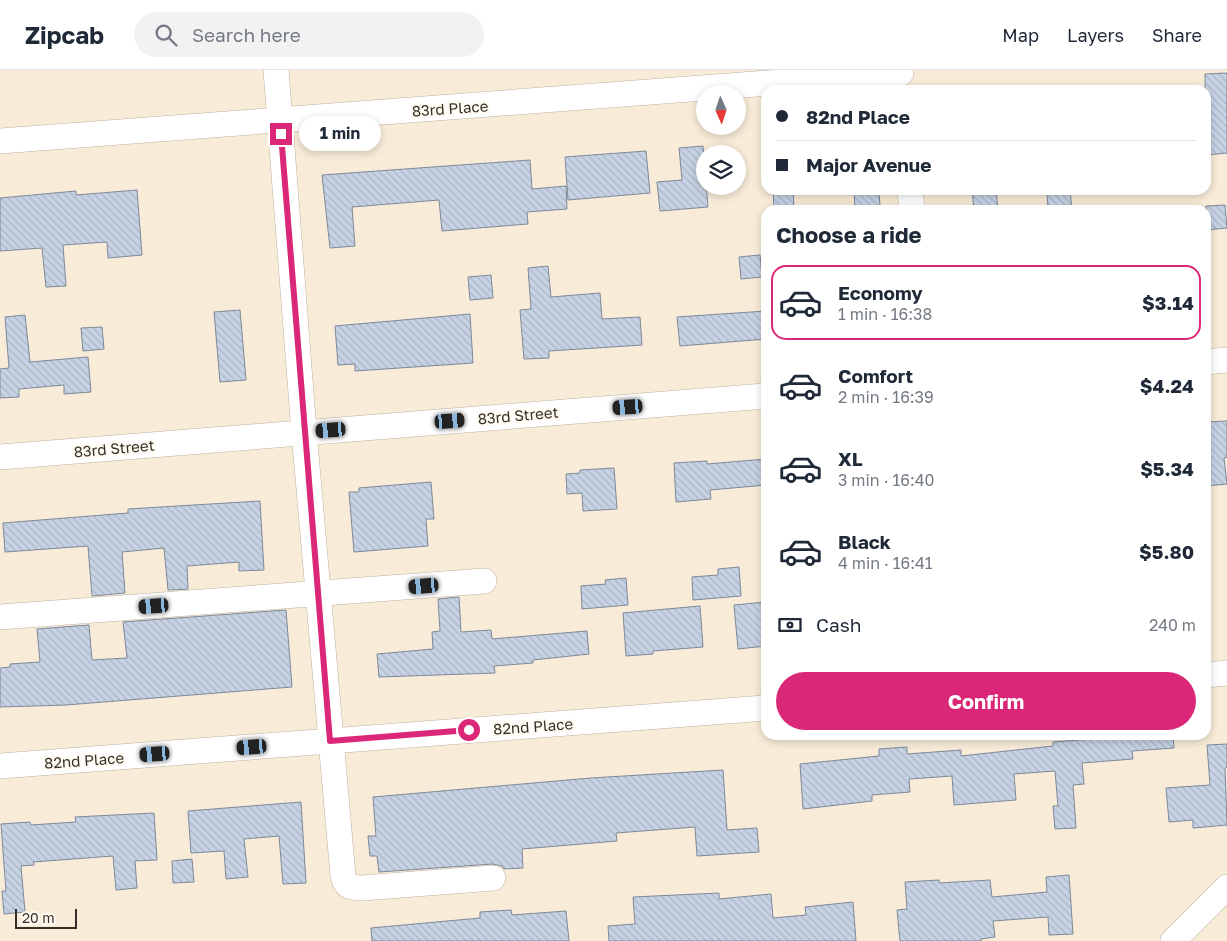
<!DOCTYPE html>
<html lang="en">
<head>
<meta charset="utf-8">
<style>
	:root { --surface:#fff; --page:#f2f2f3; --text:#1f2937; --muted:#747a83; --line:#e0e1e3; --accent:#db2777 }
	body { margin:0; font-family:"Golos Text",sans-serif; background:var(--page); color:var(--text); height:100vh; display:flex; flex-direction:column; font-size:19px; white-space:nowrap }
	* { box-sizing:border-box; margin:0 }
	p { font-size:16px; color:var(--muted) }
	.icon { flex:none; width:28px; height:28px; fill:none; stroke:currentColor; stroke-width:2; stroke-linecap:round; stroke-linejoin:round }
	.map { position:relative; flex:1; overflow:hidden }
	.details { position:absolute; left:761px; top:135px; width:450px; height:535px; display:flex; flex-direction:column; background:var(--surface); border-radius:15px; box-shadow:0 2px 8px #0003 }
	.details>* { flex:none }
	.hud { position:absolute; left:761px; top:15px; width:450px; height:110px; border-radius:15px; box-shadow:0 2px 8px #0003; display:grid; align-content:center; height:110px; padding:0 15px; background:var(--surface) }
	.needle { width:32px; rotate:177deg }
	.buttons { position:absolute; left:696px; top:15px; display:grid; gap:10px }
	.buttons a { display:grid; place-items:center; width:50px; height:50px; border-radius:50%; background:var(--surface); box-shadow:0 2px 8px #0003; font-size:25px }
	.scale { position:absolute; left:15px; bottom:12px; width:62px; box-sizing:border-box; padding-left:5px; border:2px solid #332f27; border-top:0; font-size:14px; line-height:18px; white-space:nowrap; color:#332f27; -webkit-text-stroke:4px #fffaf2; paint-order:stroke }
	.end { position:absolute; width:22px; height:22px; margin:-11px; border:6px solid #db2777; background:#fff; box-shadow:0 0 0 2px #fff }
	.from { border-radius:50% }
	.bubble { position:absolute; height:35px; border-radius:18px; background:var(--surface); box-shadow:0 2px 8px #0003; font-size:16px; font-weight:700; line-height:35px; text-align:center }
	.car { position:absolute; width:15px; height:30px; margin:-15px -8px; border-radius:6px; box-shadow:0 0 4px 1px #0007; background:linear-gradient(#222 24%,#8ab4d8 0 40%,#222 0 76%,#8ab4d8 0 86%,#222 0) }
	.hud b { display:flex; align-items:center; gap:18px; height:48px; font-size:19px }
	.hud b+b { border-top:1px solid var(--line) }
	.hud i { width:12px; height:12px; background:var(--text) }
	ul { padding:0; list-style:none }
	li { display:flex; align-items:center; gap:15px; height:75px; margin:0 10px 8px; padding:0 5px; border:2px solid transparent; border-radius:15px }
	li div { flex:1 }
	li b { display:block; font-size:19px }
	li em { font-style:normal; font-weight:700 }
	li.active { border-color:var(--accent) }
	li>.icon { width:45px; height:45px; stroke-width:1.5 }
	h2 { padding:0 15px; font-size:22px; line-height:60px }
	.pay { display:flex; align-items:center; gap:12px; height:55px; padding:0 15px; font-size:19px }
	.pay p { margin-inline-start:auto }
	.cta { display:flex; gap:10px; margin-top:auto; padding:10px 15px }
	.cta a { flex:1; height:58px; border-radius:30px; background:var(--accent); color:#fff; font-size:20px; font-weight:700; line-height:58px; text-align:center }
	header { display:flex; align-items:center; gap:30px; box-sizing:border-box; height:70px; padding:0 25px; background:var(--surface); border-bottom:1px solid var(--line) }
	header strong { font-size:24px }
	nav { display:flex; gap:28px; margin-inline-start:auto; font-size:18px }
	.search { width:350px; height:45px; background:var(--page); display:flex; align-items:center; gap:12px; box-sizing:border-box; padding:0 18px; border-radius:28px; color:var(--muted); font-size:19px }
	.map>svg:first-child { display:block }
	.building { fill:url(#building-back-hatch); stroke:#7d8899 }
	.lines { fill:none; stroke-linecap:round; stroke-linejoin:round }
	.minor-casing { stroke:#bfb2a1; stroke-width:26 }
	.minor { stroke:#fff; stroke-width:25 }
	.route { stroke:#db2777; stroke-width:6 }
	.labels { text-anchor:middle; dominant-baseline:central; stroke-width:4.5; stroke-linejoin:round; paint-order:stroke }
	.street-label { font-size:15px; fill:#332f27; stroke:#fffaf2 }
</style>
</head>
<body>
<header>
<strong>Zipcab</strong>
<div class="search"><svg class="icon" aria-label="search" viewBox="0 0 24 24"><circle cx="10" cy="10" r="6"/><path d="M15 15l6 6"/></svg>Search here</div>
<nav><a>Map</a><a>Layers</a><a>Share</a></nav>
</header>
<div class="map">
<svg width="1227" height="871" viewBox="0 0 1227 871">
	<defs>
		<pattern id="building-back-hatch" width="6" height="6" patternUnits="userSpaceOnUse" patternTransform="scale(1.25)"><rect width="6" height="6" fill="#c7d3e5"/><path d="M-1 5l2 2M0 0l6 6M5-1l2 2" fill="none" stroke="#abb5c4"/></pattern>
	</defs>
	<rect width="100%" height="100%" fill="#f8ebd8"/>
	<path class="building" d="M 1227,3 L 1227,83 L 1206,85 L 1205,4 Z
		M 703,76 L 708,137 L 660,141 L 657,112 L 682,110 L 679,78 Z
		M 646,81 L 650,123 L 568,130 L 565,87 Z
		M 530,90 L 532,119 L 566,116 L 567,139 L 527,142 L 528,154 L 442,161 L 439,130 L 352,137 L 355,176 L 330,178 L 322,105 Z
		M 137,120 L 142,185 L 108,188 L 107,172 L 63,175 L 66,216 L 46,217 L 42,178 L 0,181 L 0,128 L 76,121 L 76,125 Z
		M 773,120 L 793,120 L 794,137 L 774,139 Z
		M 854,120 L 879,120 L 880,137 L 855,139 Z
		M 972,120 L 996,120 L 998,140 L 974,140 Z
		M 1070,120 L 1072,140 L 1048,140 L 1047,122 Z
		M 1225,135 L 1227,158 L 1206,160 L 1206,136 Z
		M 760,185 L 762,207 L 741,209 L 739,187 Z
		M 548,196 L 551,227 L 600,223 L 602,249 L 640,247 L 642,275 L 549,281 L 549,288 L 524,289 L 520,240 L 531,239 L 528,198 Z
		M 491,205 L 493,228 L 470,230 L 468,207 Z
		M 240,240 L 246,310 L 220,312 L 214,242 Z
		M 766,241 L 766,269 L 680,276 L 677,247 Z
		M 470,244 L 473,293 L 355,301 L 355,294 L 338,295 L 335,256 Z
		M 25,245 L 30,292 L 88,287 L 91,322 L 64,324 L 64,315 L 19,319 L 19,327 L 0,328 L 0,299 L 9,298 L 5,247 Z
		M 102,257 L 104,279 L 83,281 L 81,258 Z
		M 1227,351 L 1227,387 L 1224,388 L 1227,414 L 1206,416 L 1206,352 Z
		M 766,389 L 766,415 L 710,420 L 711,429 L 676,432 L 674,393 L 707,391 L 707,394 Z
		M 614,398 L 617,439 L 583,441 L 582,423 L 567,424 L 566,404 L 580,403 L 580,400 Z
		M 431,412 L 434,449 L 426,449 L 428,476 L 354,482 L 349,422 L 359,422 L 359,418 Z
		M 260,431 L 264,500 L 239,501 L 239,492 L 187,496 L 188,519 L 168,520 L 164,478 L 122,482 L 125,523 L 92,526 L 88,476 L 5,482 L 3,453 L 128,443 L 128,439 Z
		M 739,497 L 741,526 L 693,530 L 692,507 L 718,505 L 718,499 Z
		M 626,508 L 628,535 L 582,539 L 581,516 L 606,514 L 605,510 Z
		M 459,527 L 461,562 L 491,560 L 492,569 L 587,561 L 589,584 L 533,590 L 533,593 L 494,596 L 495,603 L 379,607 L 377,584 L 433,579 L 432,562 L 440,561 L 438,529 Z
		M 766,532 L 766,576 L 738,579 L 734,535 Z
		M 700,536 L 703,577 L 653,581 L 653,584 L 626,586 L 623,543 Z
		M 286,540 L 292,617 L 66,635 L 0,637 L 0,598 L 10,597 L 10,594 L 40,592 L 37,559 L 89,555 L 92,590 L 127,588 L 123,552 Z
		M 1105,665 L 1173,665 L 1174,678 L 1132,681 L 1133,689 L 1082,693 L 1084,714 L 1073,715 L 1076,758 L 1055,759 L 1053,736 L 1058,736 L 1055,701 L 1014,704 L 1016,730 L 954,735 L 952,706 L 909,709 L 910,722 L 872,725 L 872,731 L 803,739 L 800,694 L 879,686 L 879,679 L 907,677 L 907,684 L 961,680 L 961,686 L 1053,676 L 1053,672 L 1106,668 Z
		M 1227,674 L 1227,697 L 1225,698 L 1227,755 L 1193,758 L 1193,750 L 1169,752 L 1166,718 L 1210,715 L 1207,675 Z
		M 723,700 L 727,760 L 757,758 L 759,782 L 697,786 L 695,757 L 616,763 L 617,771 L 522,779 L 523,798 L 504,799 L 502,796 L 492,794 L 379,802 L 377,786 L 370,786 L 368,766 L 376,766 L 373,727 L 591,708 Z
		M 301,732 L 306,813 L 283,814 L 279,766 L 244,769 L 248,807 L 226,809 L 224,781 L 191,783 L 188,741 Z
		M 154,743 L 157,790 L 135,791 L 137,818 L 116,820 L 113,786 L 33,792 L 34,795 L 21,796 L 25,842 L 4,844 L 2,821 L 6,821 L 1,754 L 30,752 L 31,755 L 76,752 L 75,747 Z
		M 192,789 L 194,812 L 173,813 L 172,791 Z
		M 1069,805 L 1073,864 L 1049,865 L 1048,847 L 993,851 L 995,867 L 981,869 L 981,871 L 900,871 L 897,840 L 907,839 L 905,812 L 939,810 L 939,813 L 990,810 L 992,827 L 1047,822 L 1046,807 Z
		M 719,823 L 719,829 L 771,824 L 773,848 L 806,845 L 805,837 L 853,832 L 856,871 L 609,871 L 608,856 L 635,854 L 633,827 Z
		M 511,840 L 512,845 L 566,841 L 569,871 L 372,871 L 371,858 L 480,848 L 480,842 Z"/>
	<g class="lines">
		<defs>
			<path id="minor" d="M 276,0 L 304,362 L 343,806 C 346,818 350,817 362,818 L 493,808
				M 0,71 L 901,3
				M 910,120 L 912,140
				M 1206,292 L 1227,290
				M 0,387 L 766,326
				M 0,547 L 484,511
				M 1206,605 L 1227,603
				M 0,696 L 766,638
				M 1173,871 L 1227,817"/>
		</defs>
		<use href="#minor" class="minor-casing"/>
		<use href="#minor" class="minor"/>
	</g>
	<g class="lines">
		<path class="route" d="M 281,64 L 330,671 L 469,660"/>
	</g>
	<g class="labels">
		<g class="street-label">
			<text transform="translate(450 38) rotate(-4)">83rd Place</text>
			<text transform="translate(518 345) rotate(-5)">83rd Street</text>
			<text transform="translate(114 378) rotate(-5)">83rd Street</text>
			<text transform="translate(533 656) rotate(-4)">82nd Place</text>
			<text transform="translate(84 690) rotate(-4)">82nd Place</text>
		</g>
	</g>
</svg>
<div class="buttons">
<a><svg class="needle" viewBox="-14 -14 28 28"><path d="M0-13l5 13h-10z" fill="#e53935"/><path d="M0 13l5-13h-10z" fill="#747a83"/></svg></a>
<a><svg class="icon" aria-label="layers" viewBox="0 0 24 24"><path d="M12 4l9 5-9 5-9-5zM3 14l9 5 9-5"/></svg></a>
</div>
<div class="scale">20 m</div>
<i class="end from" style="left:469px;top:660px"></i>
<i class="end" style="left:281px;top:64px"></i>
<div class="bubble" style="left:299px;top:46px;width:82px">1 min</div>
<i class="car" style="left:628px;top:337px;rotate:266deg"></i>
<i class="car" style="left:450px;top:351px;rotate:86deg"></i>
<i class="car" style="left:331px;top:360px;rotate:266deg"></i>
<i class="car" style="left:424px;top:516px;rotate:265deg"></i>
<i class="car" style="left:154px;top:536px;rotate:266deg"></i>
<i class="car" style="left:252px;top:677px;rotate:266deg"></i>
<i class="car" style="left:155px;top:684px;rotate:266deg"></i>
<div class="hud">
<b><i class="from"></i>82nd Place</b>
<b><i></i>Major Avenue</b>
</div>
<section class="details">
<h2>Choose a ride</h2>
<ul>
<li class="active"><svg class="icon" aria-label="car" viewBox="0 0 24 24"><path d="M5 17H2v-5l4-1 3-4h7l3 4 3 1v5h-3M9 17h6M6 11h13"/><circle cx="7" cy="17" r="2"/><circle cx="17" cy="17" r="2"/></svg><div><b>Economy</b><p>1 min · 16:38</p></div><em>$3.14</em></li>
<li><svg class="icon" aria-label="car" viewBox="0 0 24 24"><path d="M5 17H2v-5l4-1 3-4h7l3 4 3 1v5h-3M9 17h6M6 11h13"/><circle cx="7" cy="17" r="2"/><circle cx="17" cy="17" r="2"/></svg><div><b>Comfort</b><p>2 min · 16:39</p></div><em>$4.24</em></li>
<li><svg class="icon" aria-label="car" viewBox="0 0 24 24"><path d="M5 17H2v-5l4-1 3-4h7l3 4 3 1v5h-3M9 17h6M6 11h13"/><circle cx="7" cy="17" r="2"/><circle cx="17" cy="17" r="2"/></svg><div><b>XL</b><p>3 min · 16:40</p></div><em>$5.34</em></li>
<li><svg class="icon" aria-label="car" viewBox="0 0 24 24"><path d="M5 17H2v-5l4-1 3-4h7l3 4 3 1v5h-3M9 17h6M6 11h13"/><circle cx="7" cy="17" r="2"/><circle cx="17" cy="17" r="2"/></svg><div><b>Black</b><p>4 min · 16:41</p></div><em>$5.80</em></li>
</ul>
<div class="pay"><svg class="icon" aria-label="cash" viewBox="0 0 24 24"><path d="M3 7h18v10H3z"/><circle cx="12" cy="12" r="2"/></svg>Cash<p>240 m</p></div>
<div class="cta"><a>Confirm</a></div>
</section>
</div>
</body>
</html>
